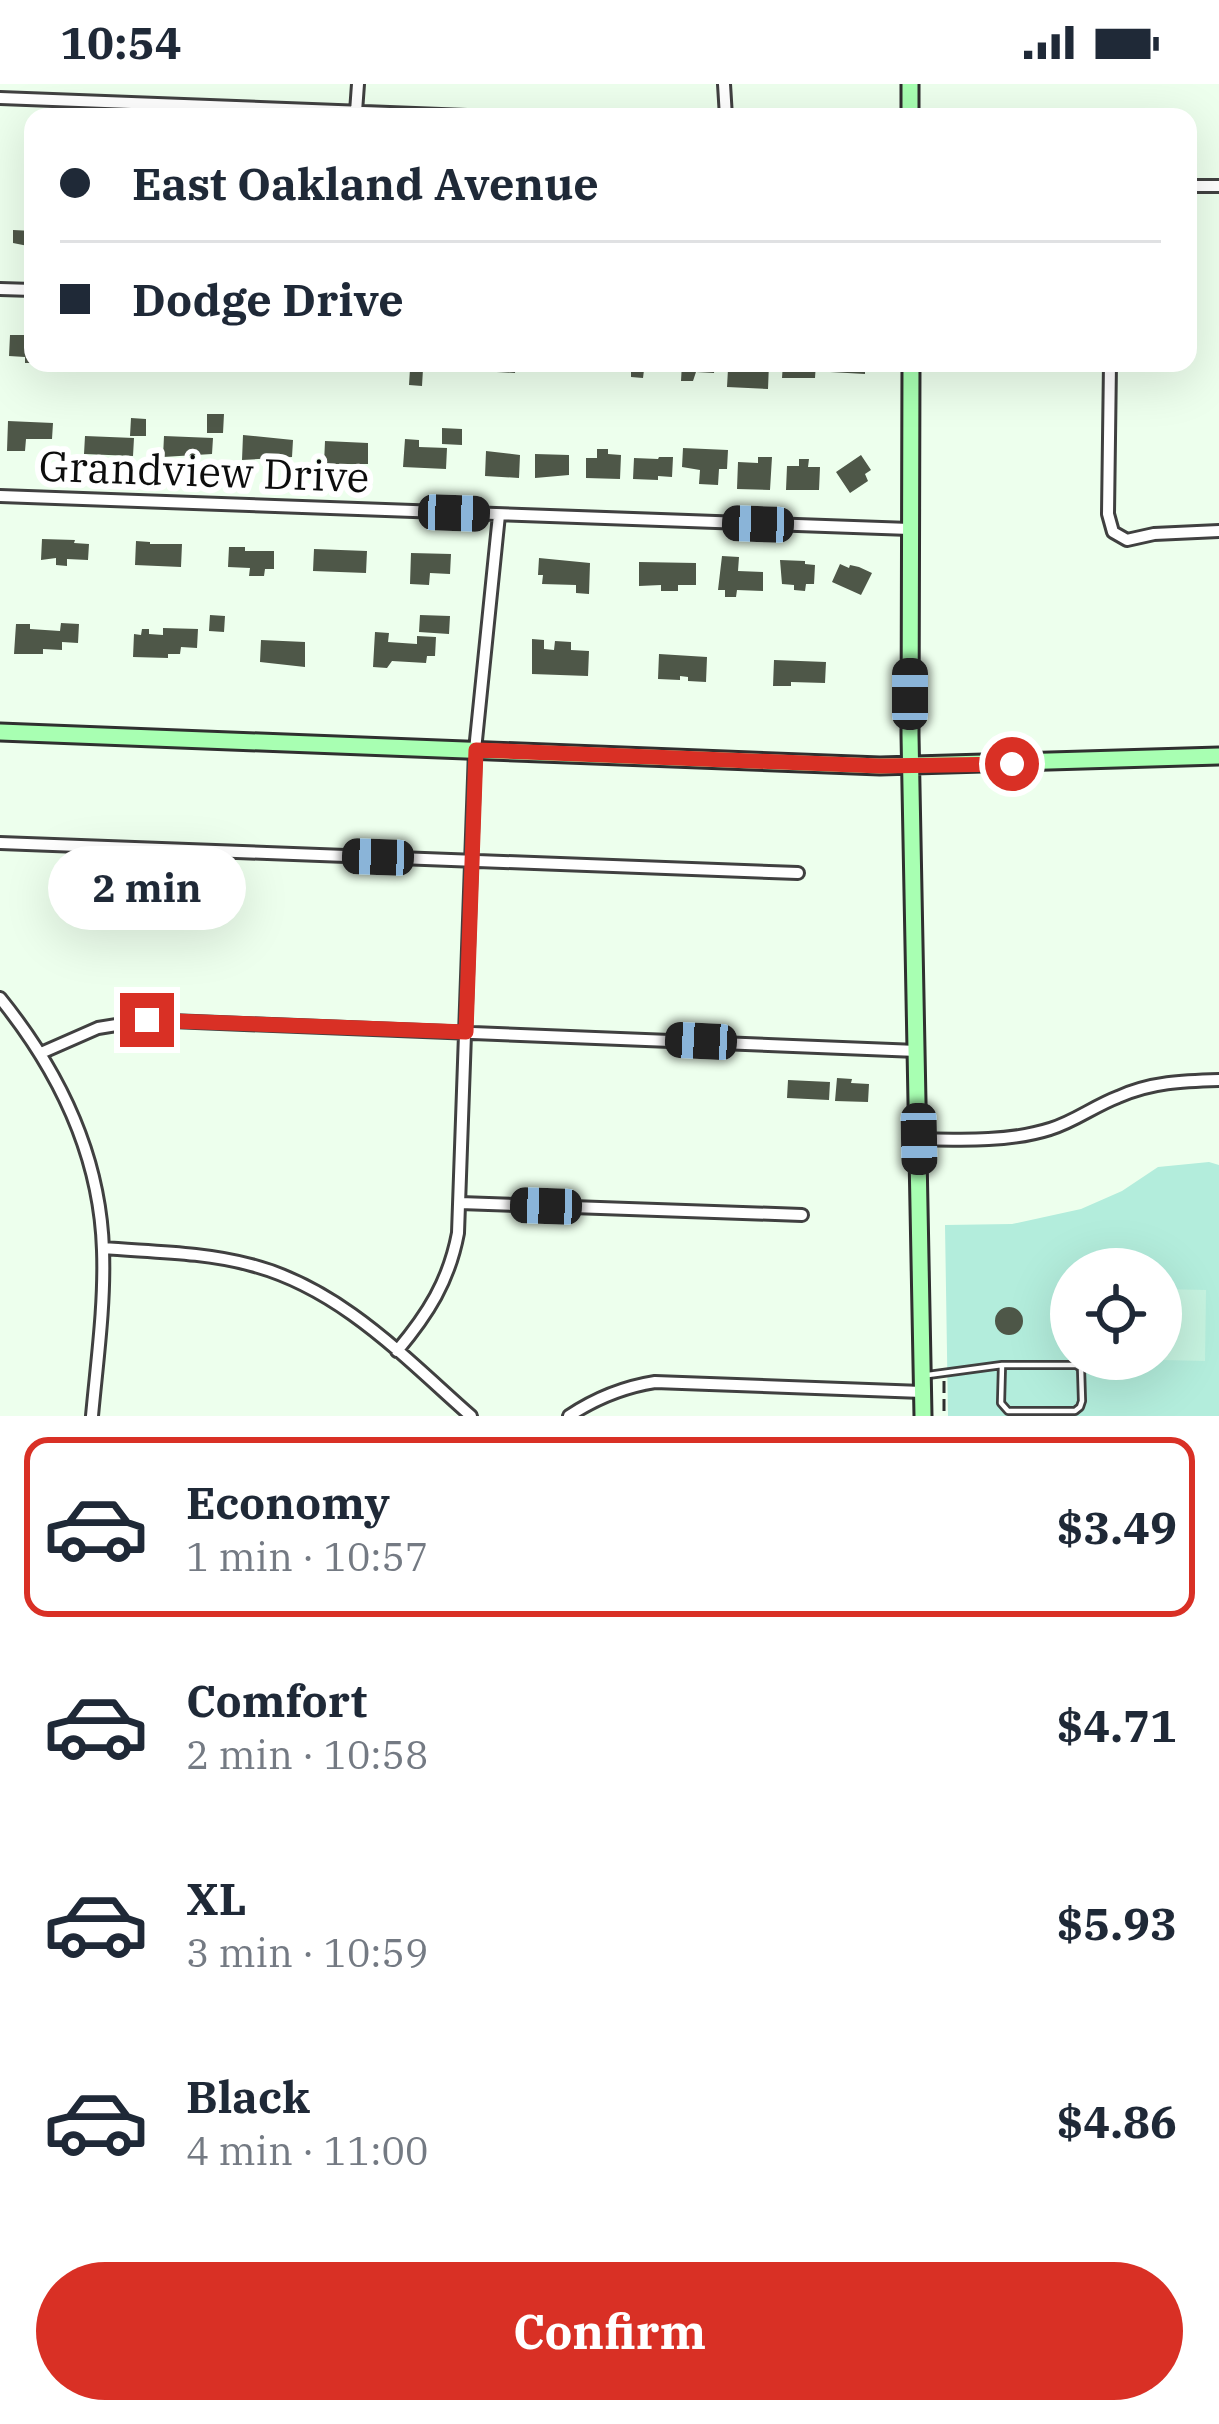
<!DOCTYPE html>
<html lang="en">
<head>
<meta charset="utf-8">
<style>
	:root { --surface:#fff; --page:#f6f6f7; --text:#1f2937; --muted:#747a83; --line:#e0e1e3; --accent:#d93025 }
	body { margin:0; font-family:"IBM Plex Serif",serif; background:var(--page); color:var(--text); height:100vh; display:flex; flex-direction:column; font-size:45px; white-space:nowrap }
	* { box-sizing:border-box; margin:0 }
	p { font-size:39px; color:var(--muted) }
	.icon { flex:none; width:66px; height:66px; fill:none; stroke:currentColor; stroke-width:2; stroke-linecap:round; stroke-linejoin:round }
	.map { position:relative; height:1332px; overflow:hidden }
	.details { display:flex; flex-direction:column; background:var(--surface); flex:1 }
	.details>* { flex:none }
	.banner { position:absolute; left:24px; top:24px; width:1173px; height:264px; border-radius:24px; box-shadow:0 12px 48px #0002; display:grid; align-content:center; height:264px; padding:0 36px; background:var(--surface) }
	.tools { position:absolute; left:1050px; top:1164px; display:grid; gap:24px }
	.tools a { display:grid; place-items:center; width:132px; height:132px; border-radius:50%; background:var(--surface); box-shadow:0 12px 48px #0002; font-size:60px }
	.end { position:absolute; width:54px; height:54px; margin:-27px; border:15px solid #d93025; background:#fff; box-shadow:0 0 0 6px #fff }
	.from { border-radius:50% }
	.bubble { position:absolute; height:84px; border-radius:42px; background:var(--surface); box-shadow:0 12px 48px #0002; font-size:39px; font-weight:800; line-height:84px; text-align:center }
	.car { position:absolute; width:36px; height:72px; margin:-36px -18px; border-radius:15px; box-shadow:0 0 9px 3px #0007; background:linear-gradient(#222 24%,#8ab4d8 0 40%,#222 0 76%,#8ab4d8 0 86%,#222 0) }
	.banner b { display:flex; align-items:center; gap:42px; height:114px; font-size:45px }
	.banner b+b { border-top:3px solid var(--line) }
	.banner i { width:30px; height:30px; background:var(--text) }
	ul { padding:21px 0 0; list-style:none }
	li { display:flex; align-items:center; gap:36px; height:180px; margin:0 24px 18px; padding:0 12px; border:6px solid transparent; border-radius:24px }
	li div { flex:1 }
	li b { display:block; font-size:45px }
	li em { font-style:normal; font-weight:800 }
	li.on { border-color:var(--accent) }
	li>.icon { width:108px; height:108px; stroke-width:1.5 }
	.button { display:flex; gap:24px; margin-top:auto; padding:24px 36px }
	.button a { flex:1; height:138px; border-radius:72px; background:var(--accent); color:#fff; font-size:48px; font-weight:800; line-height:138px; text-align:center }
	.status { display:flex; justify-content:space-between; align-items:center; height:84px; padding:0 60px; background:var(--surface); direction:ltr }
	.status svg { height:33px; fill:currentColor }
	.map>svg:first-child { display:block }
	.green { fill:#b3eddc; fill-rule:evenodd }
	.pitch { fill:#c6f3e0 }
	.building { fill:#4e5748 }
	.lines { fill:none; stroke-linecap:round; stroke-linejoin:round }
	.service-casing { stroke:#404040; stroke-width:10 }
	.minor-casing { stroke:#404040; stroke-width:16 }
	.secondary-casing { stroke:#2f2f2f; stroke-width:21 }
	.path { stroke:#2f2f2f; stroke-width:3; stroke-dasharray:12 6; stroke-linecap:butt }
	.service { stroke:#fff; stroke-width:4.5 }
	.minor { stroke:#fff; stroke-width:10 }
	.secondary { stroke:#a8ffb2; stroke-width:15 }
	.route { stroke:#d93025; stroke-width:15 }
	.labels { text-anchor:middle; dominant-baseline:central; stroke-width:12; stroke-linejoin:round; paint-order:stroke }
	.street-label { font-size:42px; fill:#0d0d0d; stroke:#fff }
</style>
</head>
<body>
<div class="status"><b>10:54</b><svg viewBox="0 0 49 12"><path d="M0 12V9h3v3zM5 12V6h3v6zM10 12V3h3v9zM15 12V0h3v12zM26 1h20v11H26zM47 4h2v5h-2z"/></svg></div>
<div class="map">
<svg width="1219" height="1332" viewBox="0 0 1219 1332">
	<rect width="100%" height="100%" fill="#edffed"/>
	<path class="green" d="M 1209,1078 L 1219,1081 L 1219,1332 L 948,1332 L 945,1141 L 1012,1140 L 1081,1125 L 1122,1107 L 1158,1083 ZM 1071,1185 L 1161,1185 L 1161,1275 L 1071,1275 Z"/>
	<path class="pitch" d="M 1161,1205 L 1206,1206 L 1205,1277 L 1119,1275 L 1161,1275 Z"/>
	<path class="building" d="M 13,146 L 33,147 L 33,163 L 13,159 Z
		M 26,247 L 33,247 L 33,279 L 25,279 L 25,273 L 9,272 L 10,251 L 26,251 Z
		M 324,279 L 370,279 L 370,286 L 324,285 Z
		M 405,279 L 452,279 L 451,287 L 423,285 L 422,302 L 409,301 L 410,285 L 405,285 Z
		M 479,279 L 516,279 L 515,289 L 479,287 Z
		M 582,279 L 613,279 L 612,287 L 582,287 Z
		M 631,279 L 664,279 L 664,287 L 644,286 L 643,294 L 631,293 Z
		M 682,279 L 715,279 L 714,289 L 696,288 L 693,297 L 681,297 Z
		M 753,279 L 769,279 L 768,305 L 727,303 L 728,285 L 753,286 Z
		M 783,279 L 816,279 L 815,294 L 782,294 Z
		M 830,279 L 865,279 L 865,290 L 830,288 Z
		M 207,330 L 224,330 L 223,349 L 207,349 Z
		M 131,334 L 146,335 L 146,352 L 130,352 Z
		M 8,337 L 53,339 L 52,355 L 26,355 L 25,367 L 7,367 Z
		M 442,344 L 462,345 L 462,361 L 442,360 Z
		M 243,351 L 293,356 L 292,373 L 242,376 Z
		M 85,352 L 134,354 L 133,372 L 84,370 Z
		M 164,352 L 213,354 L 212,370 L 163,373 Z
		M 405,355 L 419,356 L 419,363 L 447,364 L 446,385 L 403,383 Z
		M 325,357 L 368,359 L 368,380 L 324,380 Z
		M 683,364 L 728,366 L 727,385 L 719,385 L 718,401 L 699,400 L 700,386 L 682,383 Z
		M 597,365 L 608,365 L 608,370 L 621,371 L 620,395 L 586,394 L 586,374 L 597,374 Z
		M 486,367 L 520,371 L 519,394 L 485,392 Z
		M 535,370 L 569,371 L 569,391 L 535,394 Z
		M 861,371 L 871,386 L 865,390 L 868,397 L 850,409 L 836,388 Z
		M 659,373 L 673,373 L 672,393 L 658,392 L 658,396 L 633,395 L 634,374 L 658,375 Z
		M 758,373 L 772,373 L 770,406 L 737,405 L 738,378 L 758,379 Z
		M 799,375 L 809,375 L 808,383 L 820,383 L 819,406 L 786,406 L 787,382 L 799,382 Z
		M 42,455 L 75,456 L 74,459 L 89,460 L 88,476 L 67,475 L 67,482 L 56,481 L 56,474 L 41,476 Z
		M 136,457 L 150,458 L 150,460 L 182,460 L 181,483 L 135,481 Z
		M 229,463 L 245,463 L 245,467 L 274,467 L 274,485 L 265,485 L 264,492 L 249,492 L 250,484 L 228,483 Z
		M 314,465 L 367,467 L 366,489 L 313,487 Z
		M 411,469 L 451,470 L 450,490 L 430,489 L 429,501 L 410,500 Z
		M 722,472 L 739,473 L 738,487 L 763,488 L 763,507 L 737,506 L 736,513 L 725,513 L 725,506 L 718,506 Z
		M 539,474 L 590,479 L 589,510 L 576,509 L 576,501 L 542,500 L 543,491 L 538,491 Z
		M 780,476 L 805,477 L 805,480 L 815,481 L 814,500 L 806,500 L 805,507 L 794,506 L 794,501 L 782,500 Z
		M 639,478 L 696,479 L 696,501 L 678,501 L 678,507 L 661,507 L 661,501 L 639,502 Z
		M 840,480 L 849,484 L 850,481 L 859,483 L 872,489 L 861,511 L 832,498 Z
		M 210,531 L 225,532 L 224,548 L 209,547 Z
		M 420,531 L 450,532 L 449,550 L 419,548 Z
		M 61,539 L 79,540 L 78,559 L 62,558 L 62,566 L 43,565 L 43,570 L 14,570 L 16,540 L 30,540 L 30,545 L 60,547 Z
		M 163,544 L 198,545 L 197,564 L 181,563 L 180,570 L 168,570 L 168,574 L 133,573 L 134,550 L 141,551 L 142,545 L 149,545 L 149,550 L 163,551 Z
		M 375,548 L 389,549 L 388,558 L 417,560 L 417,552 L 436,553 L 435,572 L 427,572 L 426,579 L 392,577 L 387,584 L 373,583 Z
		M 532,555 L 544,556 L 544,565 L 554,566 L 555,557 L 571,558 L 571,566 L 589,567 L 588,592 L 532,590 Z
		M 261,556 L 305,558 L 305,583 L 260,578 Z
		M 659,570 L 707,573 L 706,598 L 688,597 L 688,593 L 680,592 L 680,596 L 658,595 Z
		M 774,576 L 826,578 L 825,599 L 791,598 L 791,602 L 773,602 Z
		M 837,994 L 852,995 L 851,999 L 869,1000 L 868,1018 L 835,1017 Z
		M 788,996 L 830,998 L 829,1016 L 787,1014 Z
		M995 1237a14 14 0 1 1 28 0a14 14 0 1 1-28 0Z"/>
	<g class="lines">
		<defs>
			<path id="service" d="M 928,1291 L 1002,1281 L 1076,1281 L 1081,1284 L 1082,1317 L 1080,1323 L 1075,1327 L 1008,1327 L 1001,1319 L 1002,1281"/>
			<path id="minor" d="M 724,0 L 726,33
				M 0,14 L 493,33
				M 356,28 L 358,0
				M 1188,102 L 1219,102
				M 0,205 L 33,206
				M 1110,279 L 1108,430 L 1113,448 L 1127,456 L 1154,450 L 1219,447
				M 0,412 L 910,445
				M 0,759 L 798,789
				M 0,914 C 59,987 100,1071 103,1166 C 105,1221 97,1277 92,1332
				M 41,969 L 98,944 L 147,936 L 917,967
				M 919,1055 C 961,1056 1009,1058 1050,1045 C 1074,1038 1094,1022 1118,1013 C 1151,998 1183,997 1219,996
				M 460,1119 L 802,1131
				M 103,1164 C 152,1168 204,1168 251,1181 C 340,1204 404,1273 471,1332
				M 397,1267 C 428,1230 449,1197 458,1149 L 475,666 L 499,431
				M 569,1332 C 596,1314 623,1303 655,1298 L 922,1308"/>
			<path id="secondary" d="M 910,0 L 910,33
				M 911,279 L 910,651 L 923,1332
				M 0,648 L 880,682 L 1219,672"/>
		</defs>
		<use href="#service" class="service-casing"/>
		<use href="#minor" class="minor-casing"/>
		<use href="#secondary" class="secondary-casing"/>
		<path class="path" d="M 944,1297 L 944,1332"/>
		<use href="#service" class="service"/>
		<use href="#minor" class="minor"/>
		<use href="#secondary" class="secondary"/>
	</g>
	<g class="lines">
		<path class="route" d="M 147,936 L 466,948 L 476,666 L 880,682 L 1012,680"/>
	</g>
	<g class="labels">
		<g class="street-label">
			<text transform="translate(204 387) rotate(2)">Grandview Drive</text>
		</g>
	</g>
</svg>
<div class="tools">
<a><svg class="icon" aria-label="locate" viewBox="0 0 24 24"><circle cx="12" cy="12" r="6"/><path d="M12 2v4M12 18v4M2 12h4M18 12h4"/></svg></a>
</div>
<i class="end from" style="left:1012px;top:680px"></i>
<i class="end" style="left:147px;top:936px"></i>
<div class="bubble" style="left:48px;top:762px;width:198px">2 min</div>
<i class="car" style="left:454px;top:429px;rotate:92deg"></i>
<i class="car" style="left:758px;top:440px;rotate:272deg"></i>
<i class="car" style="left:910px;top:610px;rotate:0deg"></i>
<i class="car" style="left:378px;top:773px;rotate:272deg"></i>
<i class="car" style="left:701px;top:957px;rotate:273deg"></i>
<i class="car" style="left:919px;top:1055px;rotate:179deg"></i>
<i class="car" style="left:546px;top:1122px;rotate:272deg"></i>
<div class="banner">
<b><i class="from"></i>East Oakland Avenue</b>
<b><i></i>Dodge Drive</b>
</div>
</div>
<section class="details">
<ul>
<li class="on"><svg class="icon" aria-label="car" viewBox="0 0 24 24"><path d="M5 17H2v-5l4-1 3-4h7l3 4 3 1v5h-3M9 17h6M6 11h13"/><circle cx="7" cy="17" r="2"/><circle cx="17" cy="17" r="2"/></svg><div><b>Economy</b><p>1 min · 10:57</p></div><em>$3.49</em></li>
<li><svg class="icon" aria-label="car" viewBox="0 0 24 24"><path d="M5 17H2v-5l4-1 3-4h7l3 4 3 1v5h-3M9 17h6M6 11h13"/><circle cx="7" cy="17" r="2"/><circle cx="17" cy="17" r="2"/></svg><div><b>Comfort</b><p>2 min · 10:58</p></div><em>$4.71</em></li>
<li><svg class="icon" aria-label="car" viewBox="0 0 24 24"><path d="M5 17H2v-5l4-1 3-4h7l3 4 3 1v5h-3M9 17h6M6 11h13"/><circle cx="7" cy="17" r="2"/><circle cx="17" cy="17" r="2"/></svg><div><b>XL</b><p>3 min · 10:59</p></div><em>$5.93</em></li>
<li><svg class="icon" aria-label="car" viewBox="0 0 24 24"><path d="M5 17H2v-5l4-1 3-4h7l3 4 3 1v5h-3M9 17h6M6 11h13"/><circle cx="7" cy="17" r="2"/><circle cx="17" cy="17" r="2"/></svg><div><b>Black</b><p>4 min · 11:00</p></div><em>$4.86</em></li>
</ul>
<div class="button"><a>Confirm</a></div>
</section>
</body>
</html>
